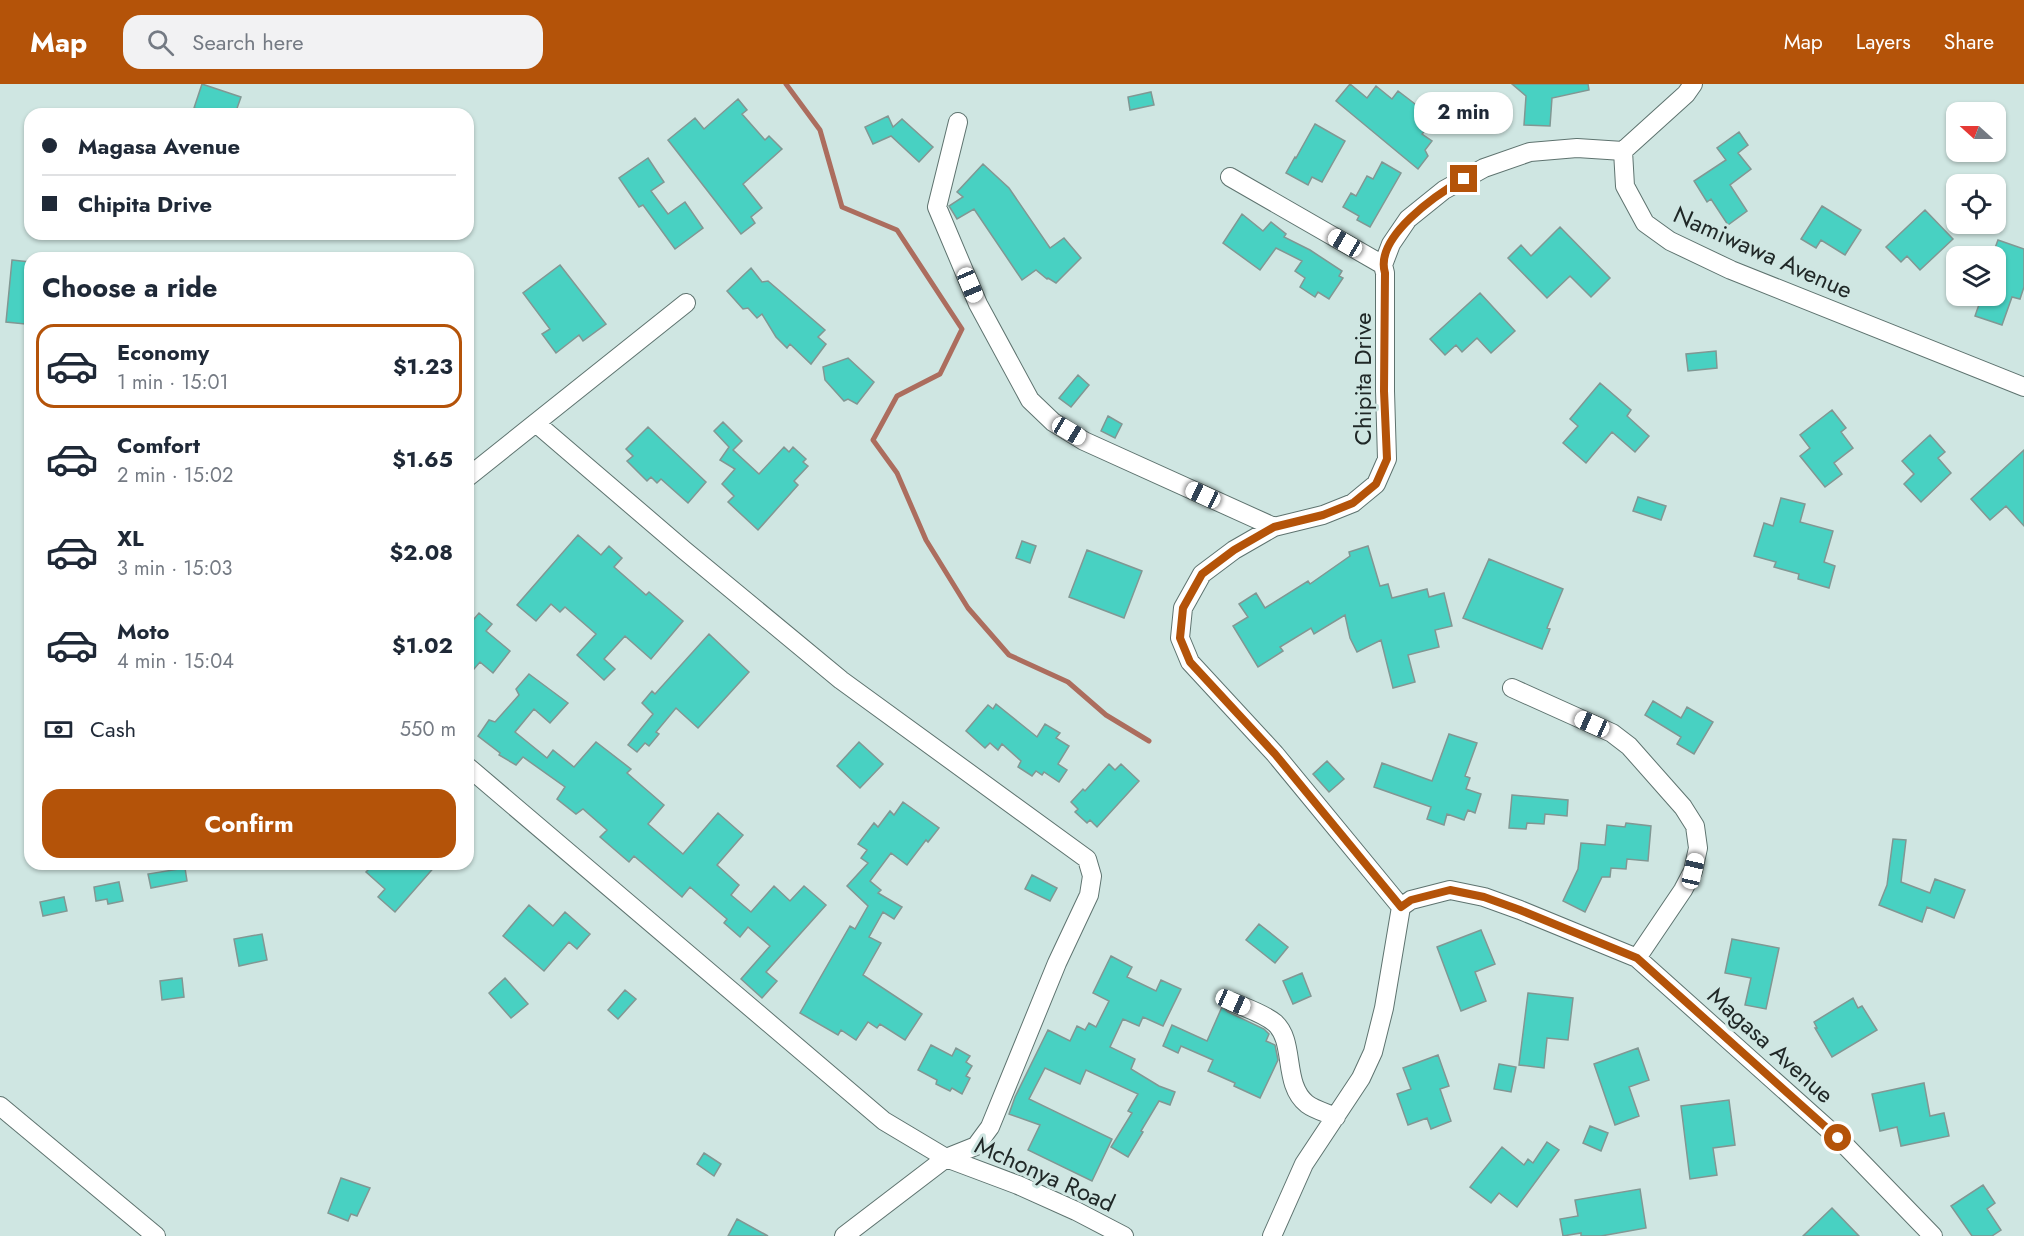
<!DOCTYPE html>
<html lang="en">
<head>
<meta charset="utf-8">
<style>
	:root { --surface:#fff; --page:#f2f2f3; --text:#1f2937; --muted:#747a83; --line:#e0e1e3; --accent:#b45309 }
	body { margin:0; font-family:Jost,sans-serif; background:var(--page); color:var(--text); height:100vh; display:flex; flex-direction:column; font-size:22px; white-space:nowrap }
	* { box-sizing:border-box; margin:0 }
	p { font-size:20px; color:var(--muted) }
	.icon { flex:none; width:33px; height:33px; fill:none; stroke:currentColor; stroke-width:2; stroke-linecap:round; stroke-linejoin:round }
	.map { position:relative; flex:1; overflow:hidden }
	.side { position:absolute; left:24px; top:168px; width:450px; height:618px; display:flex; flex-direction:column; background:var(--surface); border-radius:18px; box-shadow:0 2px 4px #0004 }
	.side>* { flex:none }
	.guide { position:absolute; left:24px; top:24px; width:450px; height:132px; border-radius:18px; box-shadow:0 2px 4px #0004; display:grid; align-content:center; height:132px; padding:0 18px; background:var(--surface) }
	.needle { width:39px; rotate:291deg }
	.tools { position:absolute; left:1946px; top:18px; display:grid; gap:12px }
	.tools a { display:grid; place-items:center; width:60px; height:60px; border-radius:12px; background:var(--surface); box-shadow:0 2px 4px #0004; font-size:30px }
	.end { position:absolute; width:27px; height:27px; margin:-14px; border:8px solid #b45309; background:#fff; box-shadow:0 0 0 3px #fff }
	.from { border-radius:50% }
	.bubble { position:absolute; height:42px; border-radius:18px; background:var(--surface); box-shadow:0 2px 4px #0004; font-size:20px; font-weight:700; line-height:42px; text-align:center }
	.car { position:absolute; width:18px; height:36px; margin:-18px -9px; border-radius:8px; box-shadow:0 0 4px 2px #0007; background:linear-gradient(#fff 24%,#345 0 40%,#fff 0 76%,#345 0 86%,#fff 0) }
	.guide b { display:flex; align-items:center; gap:21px; height:57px; font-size:22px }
	.guide b+b { border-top:2px solid var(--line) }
	.guide i { width:15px; height:15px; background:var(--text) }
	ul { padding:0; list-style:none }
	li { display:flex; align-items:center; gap:18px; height:84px; margin:0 12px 9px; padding:0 6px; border:3px solid transparent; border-radius:18px }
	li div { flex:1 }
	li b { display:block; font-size:22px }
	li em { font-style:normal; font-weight:700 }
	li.current { border-color:var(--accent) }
	li>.icon { width:54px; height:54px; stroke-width:1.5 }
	h2 { padding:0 18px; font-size:27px; line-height:72px }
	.pay { display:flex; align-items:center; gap:15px; height:66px; padding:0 18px; font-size:22px }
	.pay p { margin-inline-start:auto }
	.button { display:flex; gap:12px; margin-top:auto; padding:12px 18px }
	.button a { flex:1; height:69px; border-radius:18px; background:var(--accent); color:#fff; font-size:24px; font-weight:700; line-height:69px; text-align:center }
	header { display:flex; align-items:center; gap:36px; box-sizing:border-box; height:84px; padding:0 30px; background:var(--accent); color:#fff }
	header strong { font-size:28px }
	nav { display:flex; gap:33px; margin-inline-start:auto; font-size:21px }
	.search { width:420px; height:54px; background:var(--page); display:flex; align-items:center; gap:15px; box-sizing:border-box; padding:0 21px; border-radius:18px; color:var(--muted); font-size:22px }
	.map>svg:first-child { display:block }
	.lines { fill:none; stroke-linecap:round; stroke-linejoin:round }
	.stream { stroke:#ac6d5e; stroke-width:5 }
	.building { fill:#48d1c2; stroke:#819793; stroke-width:1.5 }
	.minor-casing { stroke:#5e736f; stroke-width:20 }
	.minor { stroke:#fff; stroke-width:18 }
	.route { stroke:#b45309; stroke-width:8 }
	.labels { text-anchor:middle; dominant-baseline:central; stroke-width:6; stroke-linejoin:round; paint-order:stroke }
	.street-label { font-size:24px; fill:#202827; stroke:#cfe6e2 }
</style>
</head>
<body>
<header>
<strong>Map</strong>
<div class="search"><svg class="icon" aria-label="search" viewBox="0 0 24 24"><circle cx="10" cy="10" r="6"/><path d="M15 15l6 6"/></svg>Search here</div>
<nav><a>Map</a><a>Layers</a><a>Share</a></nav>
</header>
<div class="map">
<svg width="2024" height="1152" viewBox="0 0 2024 1152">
	<rect width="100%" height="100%" fill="#cfe6e2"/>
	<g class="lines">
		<path class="stream" d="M 786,0 L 820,46 L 842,123 L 897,146 L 962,245 L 940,290 L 897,312 L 873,356 L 897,389 L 926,456 L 968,524 L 1009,571 L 1068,598 L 1106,631 L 1149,657"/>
	</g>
	<path class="building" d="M 202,0 L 241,13 L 235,30 L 200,30 L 201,26 L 194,24 Z
		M 1350,0 L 1367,14 L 1376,2 L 1392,15 L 1398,7 L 1423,26 L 1418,32 L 1430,41 L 1422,50 L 1432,57 L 1425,66 L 1428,72 L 1418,85 L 1336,17 Z
		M 1512,0 L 1588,0 L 1589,6 L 1552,14 L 1550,42 L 1524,41 L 1526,12 Z
		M 1151,8 L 1154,21 L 1130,26 L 1128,13 Z
		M 738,15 L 747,26 L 742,30 L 765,56 L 769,52 L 782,65 L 743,100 L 762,124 L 751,133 L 755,139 L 741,150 L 668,56 L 695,34 L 704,45 Z
		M 888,32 L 893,43 L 902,35 L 933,63 L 919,78 L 891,52 L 873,60 L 865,43 Z
		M 1315,40 L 1345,57 L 1322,98 L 1312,93 L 1308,101 L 1286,89 L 1295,73 L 1296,74 Z
		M 1739,48 L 1748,61 L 1738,69 L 1751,85 L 1730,101 L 1747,127 L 1728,141 L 1711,115 L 1707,118 L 1694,97 L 1726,76 L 1717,64 Z
		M 648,74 L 664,98 L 651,107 L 668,130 L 685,118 L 703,144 L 675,165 L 643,121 L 639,123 L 619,94 Z
		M 1382,78 L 1401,89 L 1370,143 L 1357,136 L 1359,132 L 1343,123 L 1351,109 L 1356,112 L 1367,92 L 1373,95 Z
		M 983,80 L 1009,104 L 1050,164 L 1064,154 L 1081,174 L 1056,199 L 1048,194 L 1047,195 L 1036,186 L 1022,196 L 974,125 L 957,135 L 949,122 L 963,113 L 957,108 Z
		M 1822,122 L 1861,146 L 1845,171 L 1821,156 L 1816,164 L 1801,155 Z
		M 1925,126 L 1953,155 L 1920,186 L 1907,172 L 1901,178 L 1886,163 Z
		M 1242,130 L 1263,147 L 1271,138 L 1286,150 L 1284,153 L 1310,166 L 1342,187 L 1339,192 L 1343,194 L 1329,215 L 1318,208 L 1315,213 L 1300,203 L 1305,194 L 1295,187 L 1302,177 L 1276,164 L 1260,186 L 1223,159 Z
		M 1560,143 L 1610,194 L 1591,213 L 1570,192 L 1547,214 L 1508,174 L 1521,161 L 1531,172 Z
		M 1998,156 L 2024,165 L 2024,203 L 2020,215 L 2012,213 L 2002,241 L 1975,232 L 1982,212 L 1995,212 L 1995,172 L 1992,172 Z
		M 12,176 L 30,178 L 25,240 L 6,238 Z
		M 560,181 L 606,240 L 583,257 L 579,251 L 556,269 L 542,250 L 550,245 L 523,209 Z
		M 751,184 L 762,198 L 768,197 L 825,246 L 818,253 L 826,260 L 811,280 L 790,260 L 787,264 L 776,253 L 762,230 L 757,234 L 748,224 L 743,225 L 727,207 Z
		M 1480,209 L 1515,247 L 1491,269 L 1477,254 L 1462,268 L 1456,261 L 1445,271 L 1430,255 Z
		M 1716,267 L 1717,284 L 1688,287 L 1686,270 Z
		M 848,274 L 874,298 L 857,320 L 848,315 L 844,317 L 825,296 L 823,283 Z
		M 1078,291 L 1089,301 L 1071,323 L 1059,314 Z
		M 1600,299 L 1631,326 L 1627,332 L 1649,352 L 1635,368 L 1612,348 L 1586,379 L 1563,359 L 1578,342 L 1570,335 Z
		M 1832,326 L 1846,344 L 1841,348 L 1853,364 L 1834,379 L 1842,390 L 1825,403 L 1800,372 L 1810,364 L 1800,351 Z
		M 1108,332 L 1122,340 L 1115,354 L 1101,347 Z
		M 723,338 L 742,357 L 733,366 L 759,390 L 784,363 L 789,368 L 793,363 L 806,375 L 803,378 L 808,382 L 794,397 L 798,401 L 758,446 L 728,418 L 734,412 L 722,400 L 735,385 L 720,376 L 729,363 L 714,347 Z
		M 648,343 L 706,398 L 688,419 L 661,395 L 657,399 L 651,393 L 647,397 L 627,377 L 633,372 L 626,365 Z
		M 1930,351 L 1945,368 L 1938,374 L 1951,389 L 1921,418 L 1904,400 L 1914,390 L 1902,377 Z
		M 2024,366 L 2024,442 L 2006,422 L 1990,436 L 1971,415 Z
		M 1638,413 L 1666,422 L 1661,436 L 1633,427 Z
		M 1781,414 L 1805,420 L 1800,438 L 1833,447 L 1824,478 L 1835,482 L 1829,504 L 1798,495 L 1799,490 L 1774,483 L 1776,478 L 1754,472 L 1764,439 L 1773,442 Z
		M 578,451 L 601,471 L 609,462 L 622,474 L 614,483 L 646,511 L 649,508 L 683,537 L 651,575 L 625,552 L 604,575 L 615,585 L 604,596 L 577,571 L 596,550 L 565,523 L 560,528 L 551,520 L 536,537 L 517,521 Z
		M 1022,457 L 1036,462 L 1030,479 L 1016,474 Z
		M 1368,462 L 1380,502 L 1388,500 L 1392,514 L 1427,505 L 1429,513 L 1444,509 L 1452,542 L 1435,546 L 1439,563 L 1408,571 L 1415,598 L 1393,604 L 1381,556 L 1357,568 L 1350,554 L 1345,531 L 1314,550 L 1311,544 L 1280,563 L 1283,567 L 1258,583 L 1233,542 L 1248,533 L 1239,520 L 1256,509 L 1265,524 L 1308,497 L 1310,500 L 1350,472 L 1349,468 Z
		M 1087,466 L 1142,487 L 1124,534 L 1069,513 Z
		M 1489,475 L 1563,505 L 1547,544 L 1550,545 L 1542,565 L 1463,534 Z
		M 479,529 L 492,540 L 486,547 L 510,567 L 493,589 L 480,578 L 468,592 L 468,542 Z
		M 709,550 L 749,588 L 698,644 L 676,624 L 656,648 L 659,650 L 649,662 L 645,659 L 637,668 L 628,661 L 653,630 L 642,619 L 652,607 L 655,610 Z
		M 529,590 L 568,619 L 550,639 L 534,625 L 515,648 L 547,674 L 553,666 L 574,683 L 596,658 L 631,685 L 627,689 L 664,721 L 648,740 L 683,770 L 718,729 L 743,751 L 717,781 L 739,801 L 731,811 L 751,828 L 774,802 L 790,817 L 804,802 L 826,821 L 766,888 L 777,897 L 762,914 L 741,895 L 770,862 L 748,843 L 740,853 L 724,839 L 727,835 L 690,803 L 682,813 L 634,772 L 629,778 L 600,753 L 607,746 L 583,725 L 576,730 L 557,715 L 565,703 L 523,673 L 516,681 L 499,671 L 500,669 L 478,652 L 489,636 L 495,638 L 519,611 L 516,605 Z
		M 1653,617 L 1681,634 L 1687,623 L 1713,638 L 1694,670 L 1677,660 L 1681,653 L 1645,631 Z
		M 996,620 L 1037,653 L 1045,640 L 1060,649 L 1056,654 L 1069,662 L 1058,680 L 1067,686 L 1059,698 L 1044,688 L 1042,691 L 1036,687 L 1032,692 L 1018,683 L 1021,677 L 1002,660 L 998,666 L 990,659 L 985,664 L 966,647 L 988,621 L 993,625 Z
		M 1449,650 L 1477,659 L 1465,692 L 1470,694 L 1466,705 L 1481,710 L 1475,729 L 1468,726 L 1464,736 L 1447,730 L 1444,741 L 1427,735 L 1431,723 L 1374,703 L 1382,679 L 1432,697 Z
		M 859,658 L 883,680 L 860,704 L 837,682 Z
		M 1327,677 L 1344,695 L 1329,708 L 1313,690 Z
		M 1109,680 L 1115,686 L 1121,680 L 1139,697 L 1097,743 L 1090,736 L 1087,739 L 1075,728 L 1078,725 L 1071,718 L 1083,705 L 1085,707 Z
		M 1512,711 L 1568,716 L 1567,732 L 1545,730 L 1544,740 L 1527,739 L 1526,745 L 1509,744 Z
		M 903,718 L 939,744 L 928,758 L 926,756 L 907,781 L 891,769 L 870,797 L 881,806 L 878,809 L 902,823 L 894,835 L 883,828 L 869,853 L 881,859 L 863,891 L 922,930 L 905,956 L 880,940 L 877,944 L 868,938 L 856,956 L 841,946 L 838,951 L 800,929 L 850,842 L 855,845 L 868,822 L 847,802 L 868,779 L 861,774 L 867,766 L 858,760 L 874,739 L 878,743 L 890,727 L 894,731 Z
		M 1626,739 L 1651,742 L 1648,777 L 1627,775 L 1626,785 L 1611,784 L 1610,793 L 1602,793 L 1585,828 L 1563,817 L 1578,785 L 1581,759 L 1605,761 L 1607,741 L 1625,743 Z
		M 1893,755 L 1906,756 L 1901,798 L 1930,809 L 1935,795 L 1965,806 L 1954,834 L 1927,823 L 1922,838 L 1879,821 L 1887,801 Z
		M 374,780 L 437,780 L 395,828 L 378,813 L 385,805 L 366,788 Z
		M 185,784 L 187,797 L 151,804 L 148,790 Z
		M 1032,791 L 1057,804 L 1050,817 L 1025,805 Z
		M 119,798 L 123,817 L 108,820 L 107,815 L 96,817 L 94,803 Z
		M 64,813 L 67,827 L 43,832 L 40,818 Z
		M 529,821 L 553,842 L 565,828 L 590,850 L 577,865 L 569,858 L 544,887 L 503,852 Z
		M 1259,840 L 1288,863 L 1275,879 L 1246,856 Z
		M 1481,846 L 1495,880 L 1475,888 L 1486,917 L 1461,927 L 1437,863 Z
		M 262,850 L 267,876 L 239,882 L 234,855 Z
		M 1732,855 L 1779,864 L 1766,925 L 1745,921 L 1751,894 L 1725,889 Z
		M 1111,872 L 1132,883 L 1127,893 L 1156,907 L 1161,896 L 1181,905 L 1163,942 L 1143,933 L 1139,942 L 1123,935 L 1110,963 L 1135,975 L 1131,985 L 1159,1002 L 1175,1008 L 1170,1021 L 1159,1017 L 1141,1047 L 1143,1048 L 1128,1073 L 1111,1063 L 1132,1029 L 1128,1027 L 1138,1010 L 1086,986 L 1080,1000 L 1045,984 L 1029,1015 L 1112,1055 L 1092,1097 L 1028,1066 L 1040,1041 L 1009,1030 L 1015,1013 L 1048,946 L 1070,957 L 1077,942 L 1085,946 L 1089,939 L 1096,943 L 1109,917 L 1093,909 Z
		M 1302,889 L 1311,912 L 1293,920 L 1283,897 Z
		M 182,894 L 184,913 L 162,916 L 160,897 Z
		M 505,894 L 528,920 L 511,934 L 489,909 Z
		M 625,906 L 636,915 L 618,935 L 608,926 Z
		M 1528,909 L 1573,914 L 1568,956 L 1547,954 L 1544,984 L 1519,981 Z
		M 1853,914 L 1858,924 L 1862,922 L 1877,946 L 1832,973 L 1815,944 L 1817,944 L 1814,938 Z
		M 1222,923 L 1228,928 L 1264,945 L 1269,950 L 1266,957 L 1275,961 L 1278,976 L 1260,1014 L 1234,1002 L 1235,999 L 1208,987 L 1213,976 L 1181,962 L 1178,969 L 1163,962 L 1172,941 L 1207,957 Z
		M 931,961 L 952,972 L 956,964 L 970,972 L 966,978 L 972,982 L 966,992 L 970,994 L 962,1010 L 952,1004 L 950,1007 L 936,1000 L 937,996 L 918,986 Z
		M 1638,964 L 1649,996 L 1629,1003 L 1639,1032 L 1615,1041 L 1594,980 Z
		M 1438,971 L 1449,1002 L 1440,1005 L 1451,1037 L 1431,1045 L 1427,1034 L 1408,1041 L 1397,1010 L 1411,1005 L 1403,984 Z
		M 1499,980 L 1516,983 L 1511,1008 L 1494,1005 Z
		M 1924,999 L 1930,1032 L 1944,1029 L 1949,1052 L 1901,1062 L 1897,1043 L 1880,1047 L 1872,1010 Z
		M 1729,1016 L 1735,1061 L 1713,1064 L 1717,1091 L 1690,1095 L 1681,1022 Z
		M 1590,1042 L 1608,1049 L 1601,1067 L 1583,1059 Z
		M 1547,1058 L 1559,1066 L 1517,1123 L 1499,1109 L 1491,1119 L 1470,1103 L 1502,1063 L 1524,1081 L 1528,1075 L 1533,1079 Z
		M 704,1069 L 721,1080 L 714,1092 L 697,1080 Z
		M 341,1094 L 370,1104 L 357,1132 L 351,1130 L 348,1137 L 328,1129 Z
		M 1983,1101 L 1995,1119 L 1987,1125 L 2001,1146 L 1992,1152 L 1972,1152 L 1951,1122 Z
		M 1640,1105 L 1646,1144 L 1601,1152 L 1581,1152 L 1581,1149 L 1563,1152 L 1560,1135 L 1578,1132 L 1575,1116 Z
		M 1832,1124 L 1859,1152 L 1803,1152 Z
		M 737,1135 L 768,1152 L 728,1152 Z"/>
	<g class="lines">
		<defs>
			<path id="minor" d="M 1693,0 L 1686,10 L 1623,67 L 1625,102 L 1645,139 L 1670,157 L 1731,186 L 2024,303
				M 958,38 L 937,123 L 978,220 L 1030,316 L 1053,338 L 1084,357 L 1274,443
				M 1230,93 L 1383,181
				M 537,340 L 684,466 L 841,596 L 1087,775 L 1092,792 L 1089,811 L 1057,879 L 990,1043 L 976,1062 L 946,1074 L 844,1152
				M 468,393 L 686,219
				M 1512,604 L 1612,649 L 1629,662 L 1683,723 L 1695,742 L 1698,764 L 1693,787 L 1683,806 L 1637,874
				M 468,683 L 884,1037 L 946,1074 L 1018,1101 L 1076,1127 L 1124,1152
				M 1401,823 L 1275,670 L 1190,578 L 1180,554 L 1183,524 L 1202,490 L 1234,466 L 1274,443 L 1323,431 L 1353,419 L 1376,400 L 1387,375 L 1385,307 L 1385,189 L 1383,181 L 1391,160 L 1408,135 L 1444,106 L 1484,84 L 1530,68 L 1577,64 L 1623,67
				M 1232,918 C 1246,924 1263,929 1275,939 C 1296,958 1282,1000 1307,1020 C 1315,1026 1327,1029 1336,1033
				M 0,1022 L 156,1152
				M 1272,1152 L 1304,1080 L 1361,994 L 1373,968 L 1384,924 L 1401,823 L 1411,816 L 1450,806 L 1484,813 L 1520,826 L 1637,874 L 1838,1054 L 1933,1152"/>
		</defs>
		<use href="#minor" class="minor-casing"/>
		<use href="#minor" class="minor"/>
	</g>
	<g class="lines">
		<path class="route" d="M 1464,95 C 1437,110 1374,153 1385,189 L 1384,307 L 1387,375 L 1376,400 L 1353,419 L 1323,431 L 1274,443 L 1234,466 L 1202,490 L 1183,524 L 1180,554 L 1190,578 L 1275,670 L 1401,823 L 1411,816 L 1450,806 L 1484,813 L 1520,826 L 1637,874 L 1838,1054"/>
	</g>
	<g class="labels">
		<g class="street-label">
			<text transform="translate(1763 168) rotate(24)">Namiwawa Avenue</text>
			<text transform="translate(1362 295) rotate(-90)">Chipita Drive</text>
			<text transform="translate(1771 961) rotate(42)">Magasa Avenue</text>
			<text transform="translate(1045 1090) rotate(24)">Mchonya Road</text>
		</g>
	</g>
</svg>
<div class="tools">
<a><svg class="needle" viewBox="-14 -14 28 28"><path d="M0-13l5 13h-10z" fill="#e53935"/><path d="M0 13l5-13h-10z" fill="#747a83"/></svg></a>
<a><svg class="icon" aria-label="locate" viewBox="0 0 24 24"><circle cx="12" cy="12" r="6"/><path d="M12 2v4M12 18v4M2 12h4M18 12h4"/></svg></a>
<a><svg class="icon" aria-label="layers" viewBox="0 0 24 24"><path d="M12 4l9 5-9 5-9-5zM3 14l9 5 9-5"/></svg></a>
</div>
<i class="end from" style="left:1838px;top:1054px"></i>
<i class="end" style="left:1464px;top:95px"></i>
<div class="bubble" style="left:1414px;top:8px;width:99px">2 min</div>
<i class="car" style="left:1345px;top:159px;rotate:300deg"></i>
<i class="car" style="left:970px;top:201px;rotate:157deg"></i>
<i class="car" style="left:1069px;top:347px;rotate:121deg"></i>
<i class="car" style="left:1203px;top:411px;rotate:295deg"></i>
<i class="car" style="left:1592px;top:640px;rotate:294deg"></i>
<i class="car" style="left:1693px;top:787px;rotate:13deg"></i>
<i class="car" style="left:1233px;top:918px;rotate:114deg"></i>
<div class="guide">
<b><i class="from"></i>Magasa Avenue</b>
<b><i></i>Chipita Drive</b>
</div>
<section class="side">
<h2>Choose a ride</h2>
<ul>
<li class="current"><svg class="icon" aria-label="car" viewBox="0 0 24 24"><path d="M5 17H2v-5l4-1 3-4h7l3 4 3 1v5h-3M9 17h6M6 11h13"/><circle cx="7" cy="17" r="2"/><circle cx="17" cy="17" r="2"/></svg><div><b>Economy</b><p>1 min · 15:01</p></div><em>$1.23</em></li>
<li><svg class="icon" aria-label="car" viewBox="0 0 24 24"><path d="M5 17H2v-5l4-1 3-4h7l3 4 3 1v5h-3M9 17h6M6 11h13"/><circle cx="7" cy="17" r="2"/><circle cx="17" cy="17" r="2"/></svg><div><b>Comfort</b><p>2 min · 15:02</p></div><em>$1.65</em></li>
<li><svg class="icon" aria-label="car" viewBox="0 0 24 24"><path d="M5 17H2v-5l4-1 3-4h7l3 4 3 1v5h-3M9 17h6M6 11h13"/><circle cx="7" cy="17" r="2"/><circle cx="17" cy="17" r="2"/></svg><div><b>XL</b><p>3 min · 15:03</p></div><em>$2.08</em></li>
<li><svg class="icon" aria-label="car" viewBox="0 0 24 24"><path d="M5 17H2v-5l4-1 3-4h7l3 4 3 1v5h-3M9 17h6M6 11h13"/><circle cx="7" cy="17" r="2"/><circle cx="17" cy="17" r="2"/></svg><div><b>Moto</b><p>4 min · 15:04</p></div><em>$1.02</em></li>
</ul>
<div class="pay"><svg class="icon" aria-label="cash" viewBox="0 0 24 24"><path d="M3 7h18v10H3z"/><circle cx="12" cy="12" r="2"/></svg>Cash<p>550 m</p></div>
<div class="button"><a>Confirm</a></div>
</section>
</div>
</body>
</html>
